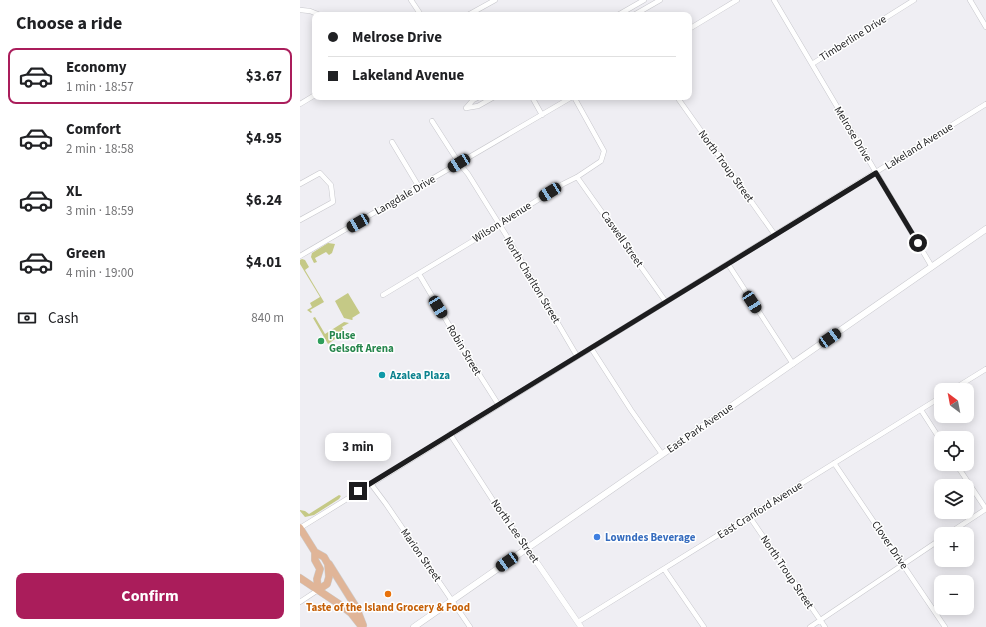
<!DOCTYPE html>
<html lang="en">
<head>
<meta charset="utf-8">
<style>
	:root { --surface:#fff; --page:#f6f6f6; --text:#202124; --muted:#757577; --line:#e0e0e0; --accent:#aa1d5b }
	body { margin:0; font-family:"Source Sans 3",sans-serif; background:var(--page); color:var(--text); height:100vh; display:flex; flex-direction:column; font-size:15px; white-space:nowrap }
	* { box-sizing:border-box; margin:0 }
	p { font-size:13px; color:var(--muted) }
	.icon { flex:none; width:22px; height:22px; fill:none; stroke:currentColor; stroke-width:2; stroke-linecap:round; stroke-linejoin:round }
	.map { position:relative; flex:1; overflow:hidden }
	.details { display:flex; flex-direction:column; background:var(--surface); width:300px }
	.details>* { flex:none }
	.hud { position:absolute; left:12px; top:12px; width:380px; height:88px; border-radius:8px; box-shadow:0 2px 10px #0003; display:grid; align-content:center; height:88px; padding:0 16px; background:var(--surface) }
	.needle { width:26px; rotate:328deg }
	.tools { position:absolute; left:634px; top:383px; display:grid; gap:8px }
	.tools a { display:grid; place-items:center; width:40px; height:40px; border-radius:8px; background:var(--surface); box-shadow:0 2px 10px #0003; font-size:20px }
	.end { position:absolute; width:18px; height:18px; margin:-9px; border:5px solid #1d1d1f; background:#fff; box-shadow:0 0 0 2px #fff }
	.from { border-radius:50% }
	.bubble { position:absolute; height:28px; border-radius:8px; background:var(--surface); box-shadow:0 2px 10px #0003; font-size:13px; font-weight:700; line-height:28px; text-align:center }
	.car { position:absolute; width:12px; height:24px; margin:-12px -6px; border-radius:5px; box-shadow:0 0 3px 1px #0007; background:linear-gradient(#222 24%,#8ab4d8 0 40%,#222 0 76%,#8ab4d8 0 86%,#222 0) }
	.hud b { display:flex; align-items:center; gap:14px; height:38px; font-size:15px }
	.hud b+b { border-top:1px solid var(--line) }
	.hud i { width:10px; height:10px; background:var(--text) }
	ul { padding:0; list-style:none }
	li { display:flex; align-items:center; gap:12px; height:56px; margin:0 8px 6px; padding:0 8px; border:2px solid transparent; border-radius:8px }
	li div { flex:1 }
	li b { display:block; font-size:15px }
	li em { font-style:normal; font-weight:700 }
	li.current { border-color:var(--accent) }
	li>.icon { width:36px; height:36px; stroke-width:1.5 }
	h2 { padding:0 16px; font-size:18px; line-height:48px }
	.pay { display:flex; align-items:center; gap:10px; height:44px; padding:0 16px; font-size:15px }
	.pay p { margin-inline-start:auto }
	.cta { display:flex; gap:8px; margin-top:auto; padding:8px 16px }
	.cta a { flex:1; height:46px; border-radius:8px; background:var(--accent); color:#fff; font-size:16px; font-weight:700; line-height:46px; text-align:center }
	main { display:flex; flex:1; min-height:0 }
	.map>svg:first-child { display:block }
	.green { fill:#c5c986 }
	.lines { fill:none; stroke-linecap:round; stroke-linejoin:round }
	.minor-casing { stroke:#c7c7cc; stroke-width:5.5 }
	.tertiary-casing { stroke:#c7c7cc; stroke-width:6 }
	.secondary-casing { stroke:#c7c7cc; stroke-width:7 }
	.primary-casing { stroke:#cdcdce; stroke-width:8 }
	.minor { stroke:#fff; stroke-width:4.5 }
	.tertiary { stroke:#fff; stroke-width:5.5 }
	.secondary { stroke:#fff; stroke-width:6 }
	.primary { stroke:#e0b598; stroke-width:7 }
	.route { stroke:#1d1d1f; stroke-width:5 }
	.leisure-dot { fill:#2e9e5b; stroke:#fff; stroke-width:1.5 }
	.culture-dot { fill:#0f9aa8; stroke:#fff; stroke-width:1.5 }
	.shop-dot { fill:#3f7fe0; stroke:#fff; stroke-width:1.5 }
	.food-dot { fill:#e8710a; stroke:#fff; stroke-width:1.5 }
	.labels { text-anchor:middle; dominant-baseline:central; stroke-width:3; stroke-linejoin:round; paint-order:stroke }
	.street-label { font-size:11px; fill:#1d1d1f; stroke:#fff }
	.leisure-label { font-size:11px; font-weight:bold; fill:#27864d; stroke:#fff; text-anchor:start }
	.culture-label { font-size:11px; font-weight:bold; fill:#0d838f; stroke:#fff; text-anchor:start }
	.shop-label { font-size:11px; font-weight:bold; fill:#366cbe; stroke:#fff; text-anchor:start }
	.food-label { font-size:11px; font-weight:bold; fill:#c56008; stroke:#fff }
</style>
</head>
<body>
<main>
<section class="details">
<h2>Choose a ride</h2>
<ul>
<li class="current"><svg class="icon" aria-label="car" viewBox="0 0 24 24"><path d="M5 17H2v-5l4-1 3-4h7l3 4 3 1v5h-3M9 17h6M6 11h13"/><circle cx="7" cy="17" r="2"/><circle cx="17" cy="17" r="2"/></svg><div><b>Economy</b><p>1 min · 18:57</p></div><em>$3.67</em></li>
<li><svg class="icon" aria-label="car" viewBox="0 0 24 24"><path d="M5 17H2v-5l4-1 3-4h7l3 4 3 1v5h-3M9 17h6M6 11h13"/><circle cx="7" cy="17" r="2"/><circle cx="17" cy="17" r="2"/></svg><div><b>Comfort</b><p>2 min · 18:58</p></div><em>$4.95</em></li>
<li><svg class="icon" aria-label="car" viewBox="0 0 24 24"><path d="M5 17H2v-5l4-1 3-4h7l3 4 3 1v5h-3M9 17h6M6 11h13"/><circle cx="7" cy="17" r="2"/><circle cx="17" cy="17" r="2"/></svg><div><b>XL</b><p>3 min · 18:59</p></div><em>$6.24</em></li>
<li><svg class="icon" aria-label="car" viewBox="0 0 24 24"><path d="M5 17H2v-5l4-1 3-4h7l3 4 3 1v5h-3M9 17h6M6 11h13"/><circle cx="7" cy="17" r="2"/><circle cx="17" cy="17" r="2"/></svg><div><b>Green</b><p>4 min · 19:00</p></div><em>$4.01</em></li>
</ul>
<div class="pay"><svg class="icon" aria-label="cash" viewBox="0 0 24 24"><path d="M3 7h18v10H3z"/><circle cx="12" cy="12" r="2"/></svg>Cash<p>840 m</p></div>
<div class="cta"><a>Confirm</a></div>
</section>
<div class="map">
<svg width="686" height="627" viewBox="0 0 686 627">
	<rect width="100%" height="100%" fill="#efeef3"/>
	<path class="green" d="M 28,243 L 35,244 L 32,253 L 29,255 L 26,252 L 15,258 L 17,262 L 14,263 L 11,257 L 12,253 Z
		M 2,259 L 5,260 L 9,267 L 5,270 L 24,302 L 10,310 L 12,312 L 11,313 L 7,310 L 12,307 L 10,303 L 20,297 L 0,264 L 0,260 Z
		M 48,293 L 60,313 L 52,318 L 53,319 L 52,320 L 44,318 L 35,301 Z
		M 15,317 L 25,334 L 44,322 L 49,323 L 42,327 L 45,332 L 28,344 L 13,318 Z
		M 39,495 L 41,496 L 39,499 L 14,515 L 5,517 L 0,511 L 0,510 L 5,511 L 9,514 Z"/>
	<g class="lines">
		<defs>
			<path id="minor" d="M 111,0 L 121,15
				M 474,0 L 632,267
				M 670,0 L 686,27
				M 0,10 L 10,11 L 20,15
				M 168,15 L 195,0
				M 318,15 L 344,0
				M 334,15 L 360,0
				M 389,29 L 437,0
				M 512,64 L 614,0
				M 232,97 L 242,115
				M 377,97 L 475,235
				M 0,104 L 15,95
				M 166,108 L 178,106 L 194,97
				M 166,108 L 173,100 L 179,97
				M 132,121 L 159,163 L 168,174 L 206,235 L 277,356
				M 92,142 L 119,187
				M 277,177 L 366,302
				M 0,184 L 20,173 L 31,185 L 33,202 L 0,220
				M 0,256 L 272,97
				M 428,264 L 493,364
				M 119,274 L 165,352 L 198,404
				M 83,295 L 171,242 L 263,184 L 277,177 L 301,161 L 304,151 L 274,97
				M 291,348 L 331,410 L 362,454
				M 652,390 L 686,369
				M 621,410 L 641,441
				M 150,434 L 198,508 L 227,548
				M 534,463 L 645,627
				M 656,464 L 686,509
				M 71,484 L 86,504 L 170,627
				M 449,516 L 525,627
				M 0,528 C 228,385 458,246 686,104
				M 648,534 L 686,509
				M 364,569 L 404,627
				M 0,602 L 18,590
				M 278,622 L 641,397
				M 510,627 L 641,539"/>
			<path id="tertiary" d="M 227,548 L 281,627"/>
			<path id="secondary" d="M 114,627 L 686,229"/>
			<path id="primary" d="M 0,528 L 15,552 L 24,557 L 28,564 L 29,577 L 27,584 L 18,590
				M 15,552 L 15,560 L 20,569 L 17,579 L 18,590
				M 29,564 L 56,607 L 63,625
				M 0,578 L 39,604 L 51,613 L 62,627"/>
		</defs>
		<use href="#minor" class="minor-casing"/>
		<use href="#tertiary" class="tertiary-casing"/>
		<use href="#secondary" class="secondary-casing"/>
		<use href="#primary" class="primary-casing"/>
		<use href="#minor" class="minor"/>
		<use href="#tertiary" class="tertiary"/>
		<use href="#secondary" class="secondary"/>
		<use href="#primary" class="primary"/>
	</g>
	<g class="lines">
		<path class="route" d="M 58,491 L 576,173 L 618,243"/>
	</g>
	<circle class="leisure-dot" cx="21" cy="341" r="4"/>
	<circle class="culture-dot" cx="82" cy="375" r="4"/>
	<circle class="shop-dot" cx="297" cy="537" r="4"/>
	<circle class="food-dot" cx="88" cy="594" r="4"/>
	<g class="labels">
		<g class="street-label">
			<text transform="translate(553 38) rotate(-32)">Timberline Drive</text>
			<text transform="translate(553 134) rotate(59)">Melrose Drive</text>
			<text transform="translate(619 146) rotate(-32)">Lakeland Avenue</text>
			<text transform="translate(426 166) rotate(54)">North Troup Street</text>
			<text transform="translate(105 195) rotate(-30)">Langdale Drive</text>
			<text transform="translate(202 222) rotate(-32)">Wilson Avenue</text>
			<text transform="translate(322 239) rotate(55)">Caswell Street</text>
			<text transform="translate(232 280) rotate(59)">North Charlton Street</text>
			<text transform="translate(164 350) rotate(59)">Robin Street</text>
			<text transform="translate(400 428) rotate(-35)">East Park Avenue</text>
			<text transform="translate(460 510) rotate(-32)">East Cranford Avenue</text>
			<text transform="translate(215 531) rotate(55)">North Lee Street</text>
			<text transform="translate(590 545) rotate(56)">Clover Drive</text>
			<text transform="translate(121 555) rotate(55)">Marion Street</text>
			<text transform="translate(487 572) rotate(56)">North Troup Street</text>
		</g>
		<g class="leisure-label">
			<text x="29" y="335">Pulse<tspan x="29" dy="13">Gelsoft Arena</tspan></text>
		</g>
		<g class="culture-label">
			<text x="90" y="375">Azalea Plaza</text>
		</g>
		<g class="shop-label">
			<text x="305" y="537">Lowndes Beverage</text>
		</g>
		<g class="food-label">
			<text x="88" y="607">Taste of the Island Grocery &amp; Food</text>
		</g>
	</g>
</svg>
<div class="tools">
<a><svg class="needle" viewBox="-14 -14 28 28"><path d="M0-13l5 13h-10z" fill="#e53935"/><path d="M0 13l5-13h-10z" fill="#757577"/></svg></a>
<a><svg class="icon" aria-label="locate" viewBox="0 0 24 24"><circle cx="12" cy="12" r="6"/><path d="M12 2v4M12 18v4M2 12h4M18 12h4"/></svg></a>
<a><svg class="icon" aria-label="layers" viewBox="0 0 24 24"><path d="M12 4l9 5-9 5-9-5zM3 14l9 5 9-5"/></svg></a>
<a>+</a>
<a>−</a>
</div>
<i class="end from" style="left:618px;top:243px"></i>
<i class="end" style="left:58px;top:491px"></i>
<div class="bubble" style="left:25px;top:433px;width:66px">3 min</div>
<i class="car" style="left:159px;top:163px;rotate:239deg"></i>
<i class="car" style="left:250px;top:192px;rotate:238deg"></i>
<i class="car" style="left:58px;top:223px;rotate:240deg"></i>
<i class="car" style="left:452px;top:302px;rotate:147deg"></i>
<i class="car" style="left:138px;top:307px;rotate:149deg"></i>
<i class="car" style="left:530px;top:338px;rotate:55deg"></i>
<i class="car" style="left:207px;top:562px;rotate:236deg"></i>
<div class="hud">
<b><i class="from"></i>Melrose Drive</b>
<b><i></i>Lakeland Avenue</b>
</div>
</div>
</main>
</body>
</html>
